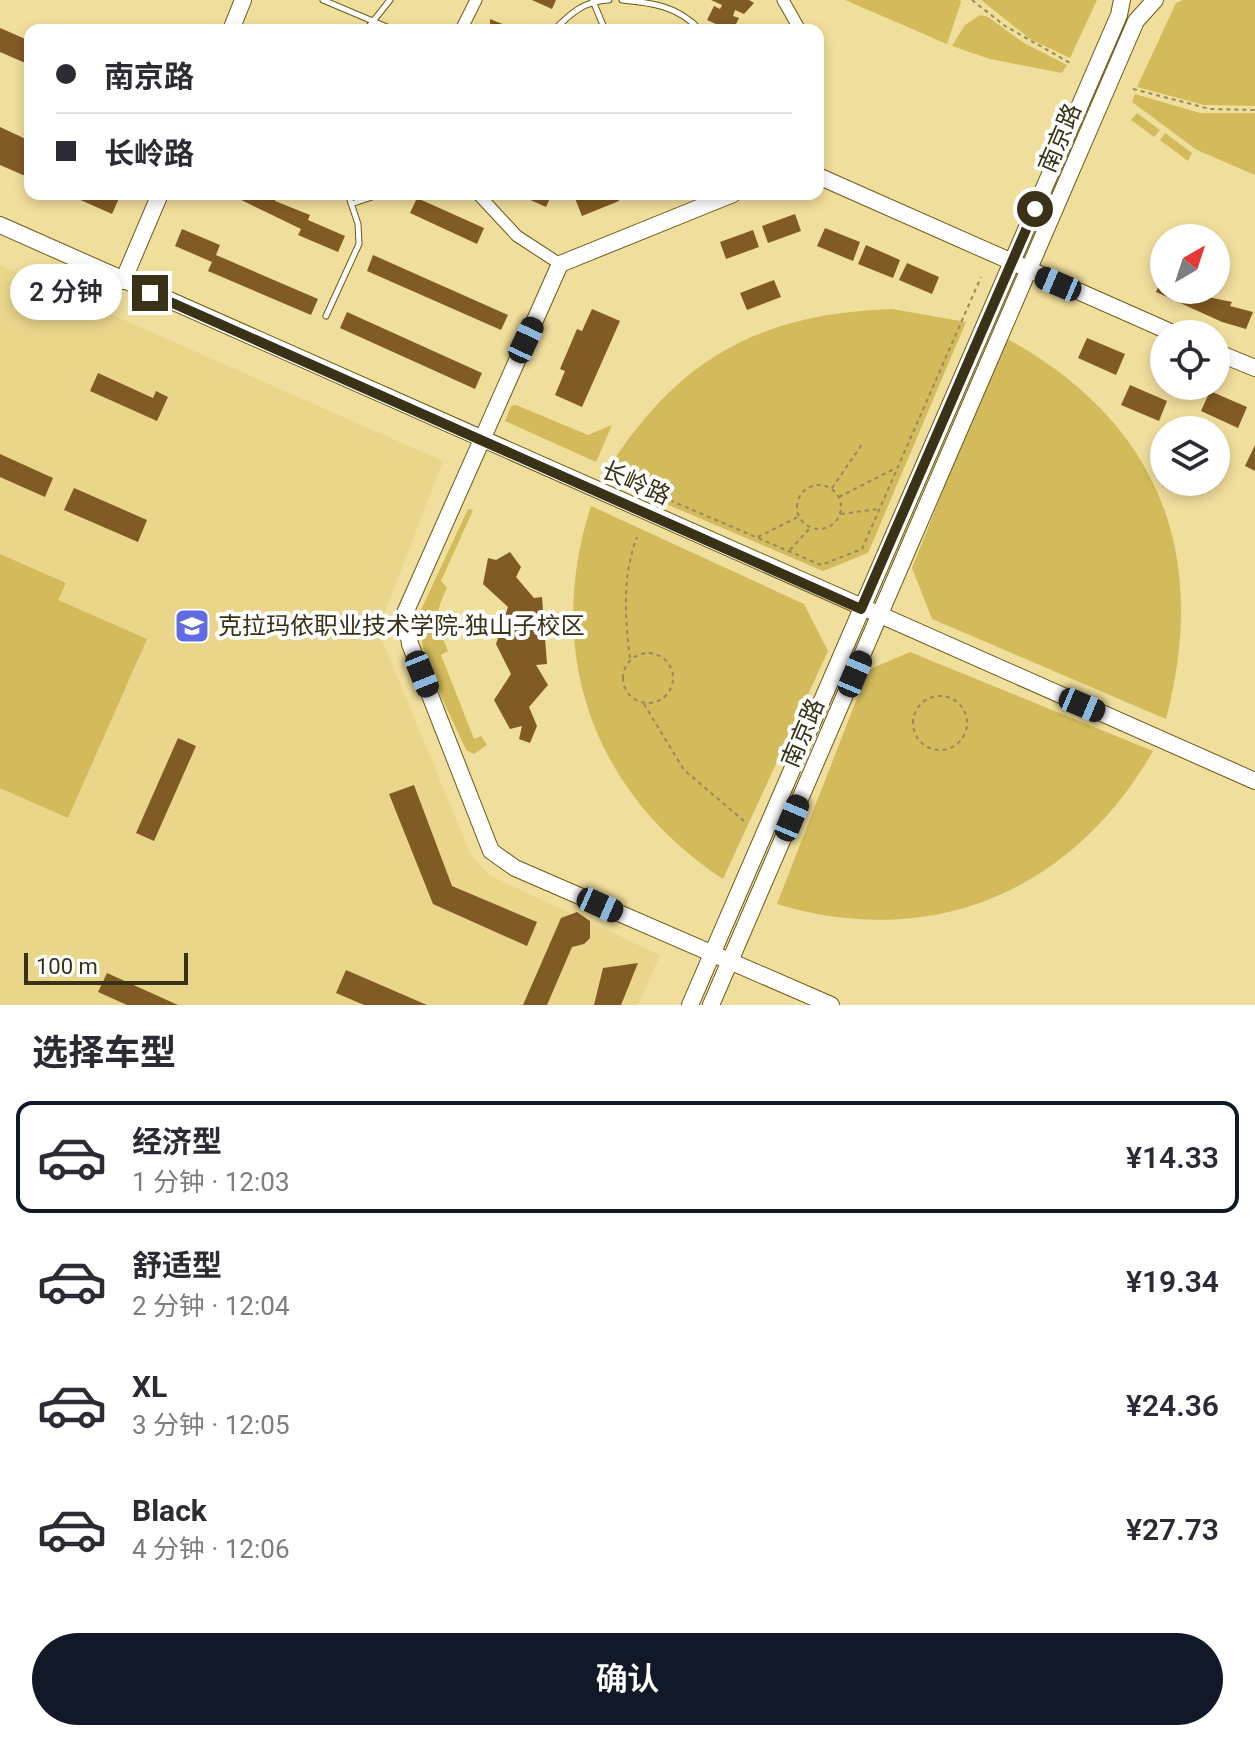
<!DOCTYPE html>
<html lang="zh">
<head>
<meta charset="utf-8">
<style>
	:root { --surface:#fff; --page:#f2f2f3; --text:#2b2b33; --muted:#7c7c81; --line:#e1e1e2; --accent:#111827 }
	body { margin:0; font-family:Roboto,"Noto Sans SC",sans-serif; background:var(--page); color:var(--text); height:100vh; display:flex; flex-direction:column; font-size:30px; white-space:nowrap }
	* { box-sizing:border-box; margin:0 }
	p { font-size:26px; color:var(--muted) }
	.icon { flex:none; width:44px; height:44px; fill:none; stroke:currentColor; stroke-width:2; stroke-linecap:round; stroke-linejoin:round }
	.map { position:relative; height:1005px; overflow:hidden }
	.drawer { display:flex; flex-direction:column; background:var(--surface); flex:1 }
	.drawer>* { flex:none }
	.hud { position:absolute; left:24px; top:24px; width:800px; height:176px; border-radius:16px; box-shadow:0 4px 12px #0003; display:grid; align-content:center; height:176px; padding:0 32px; background:var(--surface) }
	.needle { width:52px; rotate:39deg }
	.controls { position:absolute; left:1150px; top:224px; display:grid; gap:16px }
	.controls a { display:grid; place-items:center; width:80px; height:80px; border-radius:50%; background:var(--surface); box-shadow:0 4px 12px #0003; font-size:40px }
	.scale { position:absolute; left:24px; bottom:20px; width:164px; box-sizing:border-box; padding-left:8px; border:4px solid #393217; border-top:0; font-size:22px; line-height:28px; white-space:nowrap; color:#393217; -webkit-text-stroke:6px #fff; paint-order:stroke }
	.end { position:absolute; width:36px; height:36px; margin:-18px; border:10px solid #393217; background:#fff; box-shadow:0 0 0 4px #fff }
	.from { border-radius:50% }
	.bubble { position:absolute; height:56px; border-radius:28px; background:var(--surface); box-shadow:0 4px 12px #0003; font-size:26px; font-weight:600; line-height:56px; text-align:center }
	.car { position:absolute; width:24px; height:48px; margin:-24px -12px; border-radius:10px; box-shadow:0 0 6px 2px #0007; background:linear-gradient(#222 24%,#8ab4d8 0 40%,#222 0 76%,#8ab4d8 0 86%,#222 0) }
	.hud b { display:flex; align-items:center; gap:28px; height:76px; font-size:30px }
	.hud b+b { border-top:2px solid var(--line) }
	.hud i { width:20px; height:20px; background:var(--text) }
	ul { padding:0; list-style:none }
	li { display:flex; align-items:center; gap:24px; height:112px; margin:0 16px 12px; padding:0 16px; border:4px solid transparent; border-radius:16px }
	li div { flex:1 }
	li b { display:block; font-size:30px }
	li em { font-style:normal; font-weight:600 }
	li.current { border-color:var(--accent) }
	li>.icon { width:72px; height:72px; stroke-width:1.5 }
	h2 { padding:0 32px; font-size:36px; line-height:96px }
	.cta { display:flex; gap:16px; margin-top:auto; padding:16px 32px }
	.cta a { flex:1; height:92px; border-radius:48px; background:var(--accent); color:#fff; font-size:32px; font-weight:600; line-height:92px; text-align:center }
	.map>svg:first-child { display:block }
	.built { fill:#ead68b }
	.green { fill:#d3ba5a }
	.building { fill:#805b23 }
	.lines { fill:none; stroke-linecap:round; stroke-linejoin:round }
	.lane-casing { stroke:#6a5915; stroke-width:7 }
	.street-casing { stroke:#6a5915; stroke-width:13 }
	.secondary-casing { stroke:#6a5915; stroke-width:18 }
	.primary-casing { stroke:#6a5915; stroke-width:18 }
	.path { stroke:#96895a; stroke-width:2; stroke-dasharray:4 4; stroke-linecap:butt }
	.lane { stroke:#fff; stroke-width:5 }
	.street { stroke:#fff; stroke-width:11 }
	.secondary { stroke:#fff; stroke-width:16 }
	.primary { stroke:#fff; stroke-width:16 }
	.route { stroke:#393217; stroke-width:10 }
	.labels { text-anchor:middle; dominant-baseline:central; stroke-width:8; stroke-linejoin:round; paint-order:stroke }
	.street-label { font-size:24px; fill:#393217; stroke:#fff }
	.poi-label { font-size:24px; fill:#393217; stroke:#fff; text-anchor:start }
</style>
</head>
<body>
<div class="map">
<svg width="1255" height="1005" viewBox="0 0 1255 1005">
	<rect width="100%" height="100%" fill="#f0de9c"/>
	<path class="built" d="M 0,265 L 443,461 L 385,612 L 382,640 L 471,855 L 489,875 L 660,955 L 638,1005 L 0,1005 Z"/>
	<path class="green" d="M 845,0 L 960,0 L 961,2 L 947,44 Z
		M 981,0 L 1097,0 L 1070,58 L 1030,39 Z
		M 1183,0 L 1255,0 L 1255,106 L 1204,105 L 1137,87 L 1176,3 Z
		M 980,15 L 988,17 L 1024,43 L 1067,65 L 1062,73 L 990,59 L 952,46 L 965,25 Z
		M 1135,94 L 1200,113 L 1255,113 L 1255,175 L 1197,150 L 1132,102 Z
		M 1137,113 L 1160,130 L 1154,137 L 1131,120 Z
		M 1165,133 L 1192,153 L 1188,161 L 1160,140 Z
		M 892,309 L 966,322 L 868,553 L 823,571 L 603,477 C 675,360 756,314 892,309 Z
		M 1004,337 C 1158,420 1210,552 1166,719 L 932,619 L 912,568 Z
		M 516,405 L 588,435 L 612,425 L 596,462 L 505,421 L 511,406 Z
		M 591,506 L 804,604 L 828,651 L 723,879 C 594,794 543,654 591,506 Z
		M 468,509 L 473,510 L 441,581 L 447,588 C 433,617 436,622 448,651 L 441,655 L 474,739 L 481,736 L 487,745 L 474,754 L 466,750 C 449,709 416,657 420,612 Z
		M 0,554 L 66,583 L 58,600 L 147,639 L 68,818 L 0,788 Z
		M 910,652 L 1153,751 C 1073,891 932,951 777,904 L 868,670 Z"/>
	<path class="building" d="M 532,0 L 556,0 L 552,9 Z
		M 711,0 L 749,0 L 754,3 L 744,14 L 735,10 L 733,16 L 739,18 L 733,30 L 729,30 L 707,20 L 714,6 L 720,9 L 722,5 Z
		M 490,19 L 505,25 L 503,30 L 490,30 Z
		M 0,28 L 30,41 L 30,65 L 0,52 Z
		M 0,127 L 30,141 L 30,178 L 0,165 Z
		M 67,194 L 121,194 L 112,214 Z
		M 229,194 L 277,196 L 275,201 L 310,215 L 308,220 L 345,236 L 338,252 L 298,235 L 301,229 Z
		M 517,194 L 552,194 L 546,207 Z
		M 580,194 L 616,194 L 619,201 L 582,216 L 574,196 Z
		M 417,198 L 484,228 L 477,244 L 410,213 Z
		M 795,214 L 801,231 L 768,243 L 762,226 Z
		M 825,228 L 860,242 L 853,261 L 817,246 Z
		M 182,229 L 220,245 L 216,255 L 318,299 L 311,315 L 208,271 L 212,262 L 175,246 Z
		M 753,230 L 759,247 L 726,259 L 720,242 Z
		M 866,245 L 900,260 L 893,278 L 858,264 Z
		M 373,255 L 508,315 L 501,330 L 367,271 Z
		M 907,263 L 939,277 L 932,294 L 899,280 Z
		M 1164,273 L 1164,290 L 1202,290 L 1210,293 L 1208,297 L 1232,302 L 1230,306 L 1253,312 L 1246,329 L 1222,322 L 1156,292 Z
		M 774,280 L 781,297 L 747,310 L 740,293 Z
		M 592,309 L 620,321 L 582,407 L 555,395 L 565,371 L 560,369 L 577,329 L 582,331 Z
		M 347,312 L 482,373 L 475,389 L 340,328 Z
		M 1087,338 L 1125,354 L 1116,375 L 1078,358 Z
		M 98,373 L 153,398 L 156,391 L 168,397 L 157,421 L 90,391 Z
		M 1130,385 L 1167,401 L 1159,421 L 1121,405 Z
		M 1210,391 L 1247,407 L 1238,428 L 1201,411 Z
		M 1255,445 L 1255,471 L 1245,466 Z
		M 1164,453 L 1164,474 L 1156,471 Z
		M 0,454 L 53,478 L 45,497 L 0,477 Z
		M 74,488 L 147,520 L 138,542 L 64,510 Z
		M 510,552 L 521,567 L 516,577 L 534,598 L 542,597 L 547,664 L 536,665 L 548,685 L 529,707 L 537,726 L 530,743 L 519,739 L 522,726 L 510,729 L 494,700 L 511,674 L 496,644 L 508,607 L 483,584 L 488,558 L 496,560 Z
		M 178,738 L 196,746 L 154,841 L 136,833 Z
		M 414,785 L 452,886 L 537,922 L 527,946 L 433,904 L 389,794 Z
		M 577,912 L 590,921 L 590,938 L 584,944 L 572,947 L 547,1005 L 523,1005 L 561,918 Z
		M 638,963 L 621,1005 L 594,1005 L 603,968 Z
		M 346,970 L 427,1005 L 364,1005 L 336,993 Z
		M 107,973 L 178,1005 L 127,1005 L 98,992 Z"/>
	<g class="lines">
		<defs>
			<path id="lane" d="M 323,0 L 394,30
				M 622,0 C 653,3 678,6 700,30
				M 593,1 L 605,30
				M 366,30 L 390,0
				M 554,30 C 571,13 584,1 609,0
				M 351,204 L 381,194
				M 326,316 L 359,244 L 358,224 L 348,194"/>
			<path id="street" d="M 783,0 L 800,30
				M 461,30 L 476,0
				M 478,194 L 517,236 L 560,264"/>
			<path id="secondary" d="M 231,30 L 243,0
				M 818,176 L 1175,334
				M 733,194 L 560,264 L 405,613 L 410,644 L 491,851 L 515,868 L 831,1005
				M 0,225 L 1255,781
				M 123,281 L 160,194
				M 1216,352 L 1255,368"/>
			<path id="primary" d="M 690,1005 L 1119,15 L 1122,0
				M 711,1005 L 1136,21 L 1155,0"/>
		</defs>
		<use href="#lane" class="lane-casing"/>
		<use href="#street" class="street-casing"/>
		<use href="#secondary" class="secondary-casing"/>
		<use href="#primary" class="primary-casing"/>
		<path class="path" d="M 972,0 L 1005,26 L 1072,64
			M 1133,89 L 1210,109 L 1255,110
			M 604,472 L 821,565 L 862,549 L 981,277
			M797 507a22 22 0 1 1 44 0a22 22 0 1 1-44 0Z
			M 832,488 L 863,443
			M 839,497 L 894,469
			M 841,514 L 878,509
			M 758,537 L 798,517
			M 790,550 L 810,528
			M623 678a25 25 0 1 1 50 0a25 25 0 1 1-50 0Z
			M 630,658 C 625,618 622,576 637,537
			M913 723a27 27 0 1 1 54 0a27 27 0 1 1-54 0Z
			M 644,704 L 684,770 L 744,821"/>
		<use href="#lane" class="lane"/>
		<use href="#street" class="street"/>
		<use href="#secondary" class="secondary"/>
		<use href="#primary" class="primary"/>
	</g>
	<g class="lines">
		<path class="route" d="M 150,293 L 861,609 L 1035,209"/>
	</g>
	<defs>
		<symbol id="university-square" viewBox="-11 -11 22 22"><rect x="-9" y="-9" width="18" height="18" rx="4" fill="#606ce4" stroke="#fff"/><path d="M0-5L7-2L0 1L-7-2ZM-4 1L0 2.5L4 1V4Q0 6-4 4Z" fill="#fff"/></symbol>
	</defs>
	<g fill-rule="evenodd">
		<use href="#university-square" x="172" y="606" width="40" height="40"/>
	</g>
	<g class="labels">
		<g class="street-label">
			<text transform="translate(1060 138) rotate(-67)">南京路</text>
			<text transform="translate(636 483) rotate(24)">长岭路</text>
			<text transform="translate(803 733) rotate(-67)">南京路</text>
		</g>
		<g class="poi-label">
			<text x="218" y="626">克拉玛依职业技术学院-独山子校区</text>
		</g>
	</g>
</svg>
<div class="controls">
<a><svg class="needle" viewBox="-14 -14 28 28"><path d="M0-13l5 13h-10z" fill="#e53935"/><path d="M0 13l5-13h-10z" fill="#7c7c81"/></svg></a>
<a><svg class="icon" aria-label="locate" viewBox="0 0 24 24"><circle cx="12" cy="12" r="6"/><path d="M12 2v4M12 18v4M2 12h4M18 12h4"/></svg></a>
<a><svg class="icon" aria-label="layers" viewBox="0 0 24 24"><path d="M12 4l9 5-9 5-9-5zM3 14l9 5 9-5"/></svg></a>
</div>
<div class="scale">100 m</div>
<i class="end from" style="left:1035px;top:209px"></i>
<i class="end" style="left:150px;top:293px"></i>
<div class="bubble" style="left:10px;top:264px;width:112px">2 分钟</div>
<i class="car" style="left:1058px;top:284px;rotate:293deg"></i>
<i class="car" style="left:526px;top:340px;rotate:25deg"></i>
<i class="car" style="left:422px;top:674px;rotate:158deg"></i>
<i class="car" style="left:855px;top:674px;rotate:23deg"></i>
<i class="car" style="left:1082px;top:705px;rotate:113deg"></i>
<i class="car" style="left:792px;top:818px;rotate:23deg"></i>
<i class="car" style="left:600px;top:905px;rotate:114deg"></i>
<div class="hud">
<b><i class="from"></i>南京路</b>
<b><i></i>长岭路</b>
</div>
</div>
<section class="drawer">
<h2>选择车型</h2>
<ul>
<li class="current"><svg class="icon" aria-label="car" viewBox="0 0 24 24"><path d="M5 17H2v-5l4-1 3-4h7l3 4 3 1v5h-3M9 17h6M6 11h13"/><circle cx="7" cy="17" r="2"/><circle cx="17" cy="17" r="2"/></svg><div><b>经济型</b><p>1 分钟 · 12:03</p></div><em>¥14.33</em></li>
<li><svg class="icon" aria-label="car" viewBox="0 0 24 24"><path d="M5 17H2v-5l4-1 3-4h7l3 4 3 1v5h-3M9 17h6M6 11h13"/><circle cx="7" cy="17" r="2"/><circle cx="17" cy="17" r="2"/></svg><div><b>舒适型</b><p>2 分钟 · 12:04</p></div><em>¥19.34</em></li>
<li><svg class="icon" aria-label="car" viewBox="0 0 24 24"><path d="M5 17H2v-5l4-1 3-4h7l3 4 3 1v5h-3M9 17h6M6 11h13"/><circle cx="7" cy="17" r="2"/><circle cx="17" cy="17" r="2"/></svg><div><b>XL</b><p>3 分钟 · 12:05</p></div><em>¥24.36</em></li>
<li><svg class="icon" aria-label="car" viewBox="0 0 24 24"><path d="M5 17H2v-5l4-1 3-4h7l3 4 3 1v5h-3M9 17h6M6 11h13"/><circle cx="7" cy="17" r="2"/><circle cx="17" cy="17" r="2"/></svg><div><b>Black</b><p>4 分钟 · 12:06</p></div><em>¥27.73</em></li>
</ul>
<div class="cta"><a>确认</a></div>
</section>
</body>
</html>
